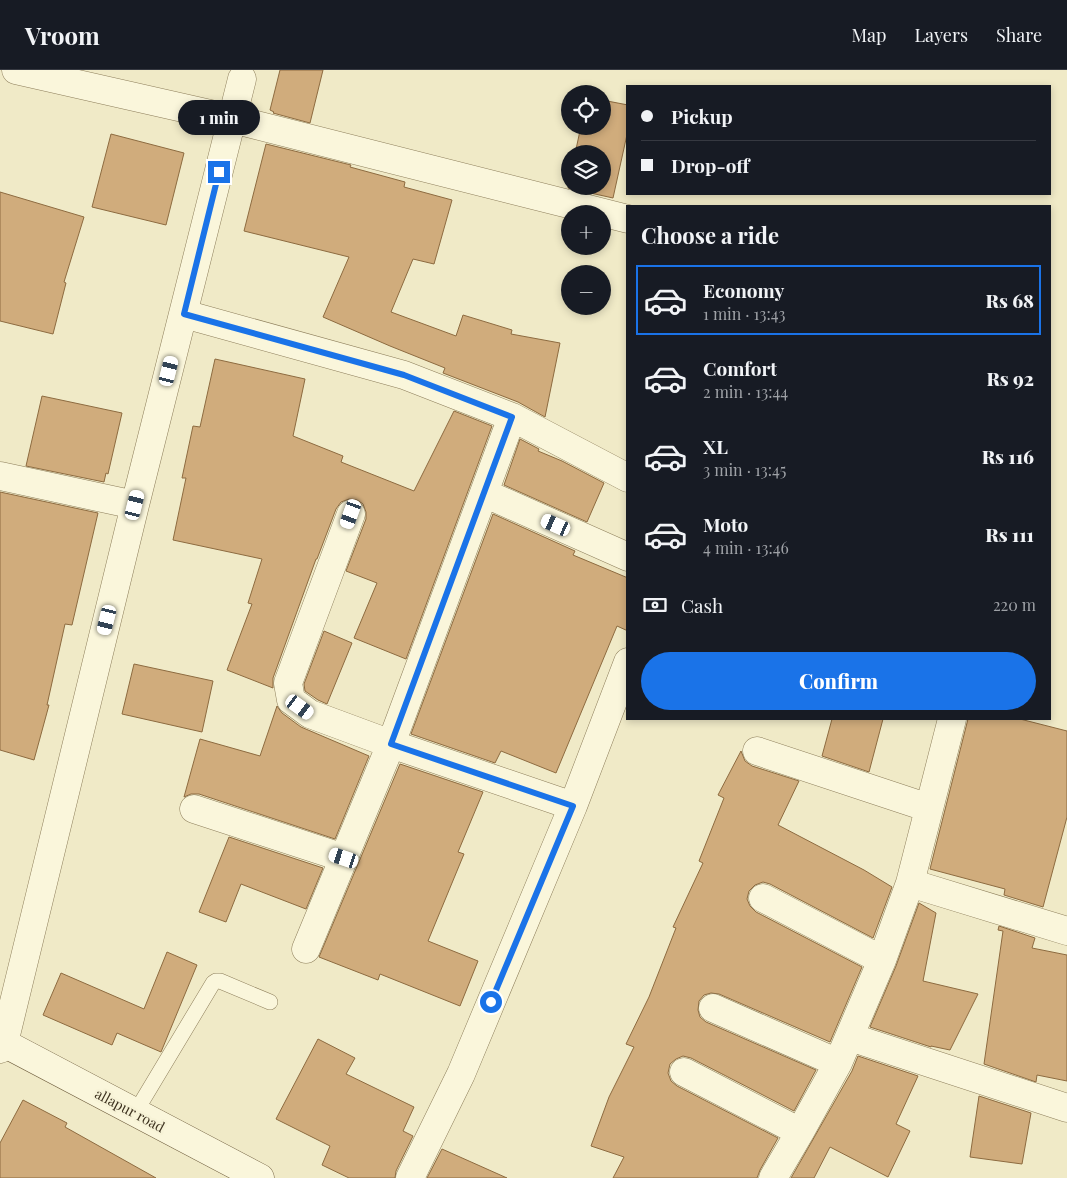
<!DOCTYPE html>
<html lang="en">
<head>
<meta charset="utf-8">
<style>
	:root { --surface:#171b24; --page:#242831; --text:#f1f3f6; --muted:#9ea1a6; --line:#363941; --accent:#1a73e8 }
	body { margin:0; font-family:"Playfair Display",serif; background:var(--page); color:var(--text); height:100vh; display:flex; flex-direction:column; font-size:19px; white-space:nowrap }
	* { box-sizing:border-box; margin:0 }
	p { font-size:16px; color:var(--muted) }
	.icon { flex:none; width:28px; height:28px; fill:none; stroke:currentColor; stroke-width:2; stroke-linecap:round; stroke-linejoin:round }
	.map { position:relative; flex:1; overflow:hidden }
	.sheet { position:absolute; left:626px; top:135px; width:425px; height:515px; display:flex; flex-direction:column; background:var(--surface); border-radius:0px; box-shadow:0 2px 8px #0003 }
	.sheet>* { flex:none }
	.top-card { position:absolute; left:626px; top:15px; width:425px; height:110px; border-radius:0px; box-shadow:0 2px 8px #0003; display:grid; align-content:center; height:110px; padding:0 15px; background:var(--surface) }
	.tools { position:absolute; left:561px; top:15px; display:grid; gap:10px }
	.tools a { display:grid; place-items:center; width:50px; height:50px; border-radius:50%; background:var(--surface); box-shadow:0 2px 8px #0003; font-size:25px }
	.end { position:absolute; width:22px; height:22px; margin:-11px; border:6px solid #1a73e8; background:#fff; box-shadow:0 0 0 2px #fff }
	.from { border-radius:50% }
	.bubble { position:absolute; height:35px; border-radius:18px; background:var(--surface); box-shadow:0 2px 8px #0003; font-size:16px; font-weight:800; line-height:35px; text-align:center }
	.car { position:absolute; width:15px; height:30px; margin:-15px -8px; border-radius:6px; box-shadow:0 0 4px 1px #0007; background:linear-gradient(#fff 24%,#345 0 40%,#fff 0 76%,#345 0 86%,#fff 0) }
	.top-card b { display:flex; align-items:center; gap:18px; height:48px; font-size:19px }
	.top-card b+b { border-top:1px solid var(--line) }
	.top-card i { width:12px; height:12px; background:var(--text) }
	ul { padding:0; list-style:none }
	li { display:flex; align-items:center; gap:15px; height:70px; margin:0 10px 8px; padding:0 5px; border:2px solid transparent; border-radius:0px }
	li div { flex:1 }
	li b { display:block; font-size:19px }
	li em { font-style:normal; font-weight:800 }
	li.on { border-color:var(--accent) }
	li>.icon { width:45px; height:45px; stroke-width:1.5 }
	h2 { padding:0 15px; font-size:22px; line-height:60px }
	.pay { display:flex; align-items:center; gap:12px; height:55px; padding:0 15px; font-size:19px }
	.pay p { margin-inline-start:auto }
	.primary-button { display:flex; gap:10px; margin-top:auto; padding:10px 15px }
	.primary-button a { flex:1; height:58px; border-radius:30px; background:var(--accent); color:#fff; font-size:20px; font-weight:800; line-height:58px; text-align:center }
	header { display:flex; align-items:center; gap:30px; box-sizing:border-box; height:70px; padding:0 25px; background:var(--surface); border-bottom:1px solid var(--line) }
	header strong { font-size:24px }
	nav { display:flex; gap:28px; margin-inline-start:auto; font-size:18px }
	.map>svg:first-child { display:block }
	.building { fill:#d0ac7c; stroke:#8d6b40 }
	.lines { fill:none; stroke-linecap:round; stroke-linejoin:round }
	.service-casing { stroke:#8d7e5b; stroke-width:16 }
	.minor-casing { stroke:#8d7e5b; stroke-width:29 }
	.secondary-casing { stroke:#6f5e3e; stroke-width:29 }
	.service { stroke:#faf6db; stroke-width:15 }
	.minor { stroke:#faf6db; stroke-width:28 }
	.secondary { stroke:#faf6db; stroke-width:28 }
	.route { stroke:#1a73e8; stroke-width:6 }
	.labels { text-anchor:middle; dominant-baseline:central; stroke-width:5; stroke-linejoin:round; paint-order:stroke }
	.street-label { font-size:14px; fill:#3d321f; stroke:#f7f3d7 }
</style>
</head>
<body>
<header>
<strong>Vroom</strong>
<nav><a>Map</a><a>Layers</a><a>Share</a></nav>
</header>
<div class="map">
<svg width="1067" height="1108" viewBox="0 0 1067 1108">
	<rect width="100%" height="100%" fill="#f0eac7"/>
	<path class="building" d="M 280,0 L 323,0 L 310,53 L 273,43 L 274,42 L 270,40 Z
		M 602,30 L 628,35 L 628,60 L 613,128 L 568,118 L 570,109 L 570,116 L 602,116 L 602,84 L 575,84 L 581,56 L 602,56 Z
		M 111,64 L 184,83 L 166,155 L 92,137 Z
		M 266,74 L 351,95 L 350,97 L 405,112 L 404,117 L 452,130 L 434,194 L 413,189 L 391,242 L 456,266 L 463,245 L 512,260 L 511,264 L 560,273 L 545,347 L 518,332 L 443,303 L 445,298 L 390,276 L 323,247 L 349,187 L 244,161 Z
		M 0,122 L 84,147 L 64,212 L 66,213 L 53,264 L 0,251 Z
		M 215,289 L 305,309 L 293,366 L 343,386 L 341,392 L 414,421 L 454,341 L 492,356 L 406,589 L 354,568 L 377,513 L 346,501 L 366,449 L 366,442 L 363,434 L 357,430 L 349,429 L 341,432 L 336,439 L 317,489 L 316,489 L 273,608 L 273,618 L 227,600 L 252,534 L 248,533 L 262,489 L 173,470 L 186,408 L 182,408 L 193,356 L 200,357 Z
		M 42,326 L 122,343 L 108,404 L 106,403 L 104,412 L 26,396 Z
		M 520,369 L 539,379 L 538,381 L 562,391 L 604,413 L 587,452 L 504,415 Z
		M 0,422 L 98,443 L 72,555 L 65,554 L 47,635 L 49,635 L 34,690 L 0,680 Z
		M 493,444 L 575,481 L 573,485 L 628,508 L 628,561 L 617,556 L 556,703 L 501,681 L 495,693 L 411,664 Z
		M 324,561 L 352,573 L 327,634 L 318,630 L 305,621 L 304,614 Z
		M 134,594 L 213,611 L 202,662 L 122,644 Z
		M 277,636 L 282,643 L 301,657 L 369,686 L 335,769 L 199,724 L 191,724 L 184,727 L 200,669 L 260,686 Z
		M 832,649 L 883,649 L 869,702 L 822,686 Z
		M 968,649 L 1020,649 L 1067,661 L 1067,747 L 1043,837 L 1004,825 L 1005,819 L 930,799 Z
		M 741,681 L 745,691 L 752,696 L 799,711 L 778,755 L 864,800 L 892,817 L 873,868 L 770,814 L 763,812 L 755,815 L 749,821 L 747,829 L 750,836 L 756,842 L 862,897 L 830,972 L 719,924 L 711,923 L 704,925 L 699,931 L 698,940 L 700,947 L 706,952 L 816,1000 L 794,1041 L 691,988 L 683,986 L 676,989 L 670,994 L 668,1003 L 671,1011 L 677,1016 L 778,1068 L 760,1100 L 757,1108 L 613,1108 L 624,1087 L 591,1076 L 609,1027 L 634,977 L 626,974 L 649,927 L 676,858 L 673,857 L 703,793 L 699,791 L 724,728 L 718,725 Z
		M 400,694 L 483,722 L 458,782 L 464,784 L 428,871 L 478,891 L 460,936 L 380,904 L 378,910 L 319,887 Z
		M 229,767 L 323,798 L 306,839 L 241,814 L 226,852 L 199,842 Z
		M 919,833 L 936,843 L 923,911 L 978,924 L 950,980 L 931,976 L 931,977 L 870,957 L 896,896 Z
		M 999,856 L 1035,868 L 1032,878 L 1067,885 L 1067,1011 L 1037,1005 L 1036,1012 L 984,994 L 1003,861 L 998,860 Z
		M 167,882 L 197,895 L 161,982 L 117,963 L 112,975 L 43,945 L 61,903 L 144,939 Z
		M 318,969 L 355,988 L 346,1004 L 414,1037 L 403,1061 L 413,1066 L 396,1101 L 395,1108 L 349,1108 L 322,1095 L 330,1076 L 276,1049 Z
		M 858,986 L 918,1006 L 896,1054 L 910,1061 L 888,1107 L 830,1077 L 814,1108 L 791,1108 L 852,1001 Z
		M 979,1026 L 1031,1043 L 1022,1094 L 970,1087 Z
		M 23,1030 L 67,1053 L 65,1057 L 156,1108 L 0,1108 L 0,1073 Z
		M 442,1079 L 507,1108 L 427,1108 Z"/>
	<g class="lines">
		<defs>
			<path id="service" d="M 135,1043 L 213,913 L 216,911 L 220,911 L 270,932"/>
			<path id="minor" d="M 16,0 L 232,49 L 628,149
				M 184,244 L 404,305 L 512,347 L 628,408
				M 0,406 L 135,435
				M 484,423 L 628,487
				M 351,444 L 288,613 L 291,630 L 310,644 L 391,674 L 573,736
				M 757,681 L 929,738
				M 194,739 L 344,788
				M 910,813 L 1067,861
				M 763,828 L 882,890
				M 306,879 L 391,674 L 512,347
				M 713,938 L 838,993
				M 850,967 L 1067,1038
				M 0,979 L 4,973 L 135,435 L 242,9
				M 684,1002 L 800,1062
				M 410,1108 L 461,1004 L 573,736 L 628,592
				M 773,1108 L 800,1062 L 838,993 L 882,890 L 910,813 L 952,649"/>
			<path id="secondary" d="M 0,971 L 260,1108"/>
		</defs>
		<use href="#service" class="service-casing"/>
		<use href="#minor" class="minor-casing"/>
		<use href="#secondary" class="secondary-casing"/>
		<use href="#service" class="service"/>
		<use href="#minor" class="minor"/>
		<use href="#secondary" class="secondary"/>
	</g>
	<g class="lines">
		<path class="route" d="M 219,102 L 184,244 L 404,305 L 512,347 L 391,674 L 573,736 L 491,932"/>
	</g>
	<g class="labels">
		<g class="street-label">
			<text transform="translate(130 1040) rotate(28)">allapur road</text>
		</g>
	</g>
</svg>
<div class="tools">
<a><svg class="icon" aria-label="locate" viewBox="0 0 24 24"><circle cx="12" cy="12" r="6"/><path d="M12 2v4M12 18v4M2 12h4M18 12h4"/></svg></a>
<a><svg class="icon" aria-label="layers" viewBox="0 0 24 24"><path d="M12 4l9 5-9 5-9-5zM3 14l9 5 9-5"/></svg></a>
<a>+</a>
<a>−</a>
</div>
<i class="end from" style="left:491px;top:932px"></i>
<i class="end" style="left:219px;top:102px"></i>
<div class="bubble" style="left:178px;top:30px;width:82px">1 min</div>
<i class="car" style="left:169px;top:301px;rotate:14deg"></i>
<i class="car" style="left:135px;top:435px;rotate:14deg"></i>
<i class="car" style="left:351px;top:444px;rotate:200deg"></i>
<i class="car" style="left:556px;top:455px;rotate:294deg"></i>
<i class="car" style="left:107px;top:550px;rotate:194deg"></i>
<i class="car" style="left:300px;top:637px;rotate:126deg"></i>
<i class="car" style="left:344px;top:788px;rotate:288deg"></i>
<div class="top-card">
<b><i class="from"></i>Pickup</b>
<b><i></i>Drop-off</b>
</div>
<section class="sheet">
<h2>Choose a ride</h2>
<ul>
<li class="on"><svg class="icon" aria-label="car" viewBox="0 0 24 24"><path d="M5 17H2v-5l4-1 3-4h7l3 4 3 1v5h-3M9 17h6M6 11h13"/><circle cx="7" cy="17" r="2"/><circle cx="17" cy="17" r="2"/></svg><div><b>Economy</b><p>1 min · 13:43</p></div><em>Rs 68</em></li>
<li><svg class="icon" aria-label="car" viewBox="0 0 24 24"><path d="M5 17H2v-5l4-1 3-4h7l3 4 3 1v5h-3M9 17h6M6 11h13"/><circle cx="7" cy="17" r="2"/><circle cx="17" cy="17" r="2"/></svg><div><b>Comfort</b><p>2 min · 13:44</p></div><em>Rs 92</em></li>
<li><svg class="icon" aria-label="car" viewBox="0 0 24 24"><path d="M5 17H2v-5l4-1 3-4h7l3 4 3 1v5h-3M9 17h6M6 11h13"/><circle cx="7" cy="17" r="2"/><circle cx="17" cy="17" r="2"/></svg><div><b>XL</b><p>3 min · 13:45</p></div><em>Rs 116</em></li>
<li><svg class="icon" aria-label="car" viewBox="0 0 24 24"><path d="M5 17H2v-5l4-1 3-4h7l3 4 3 1v5h-3M9 17h6M6 11h13"/><circle cx="7" cy="17" r="2"/><circle cx="17" cy="17" r="2"/></svg><div><b>Moto</b><p>4 min · 13:46</p></div><em>Rs 111</em></li>
</ul>
<div class="pay"><svg class="icon" aria-label="cash" viewBox="0 0 24 24"><path d="M3 7h18v10H3z"/><circle cx="12" cy="12" r="2"/></svg>Cash<p>220 m</p></div>
<div class="primary-button"><a>Confirm</a></div>
</section>
</div>
</body>
</html>
